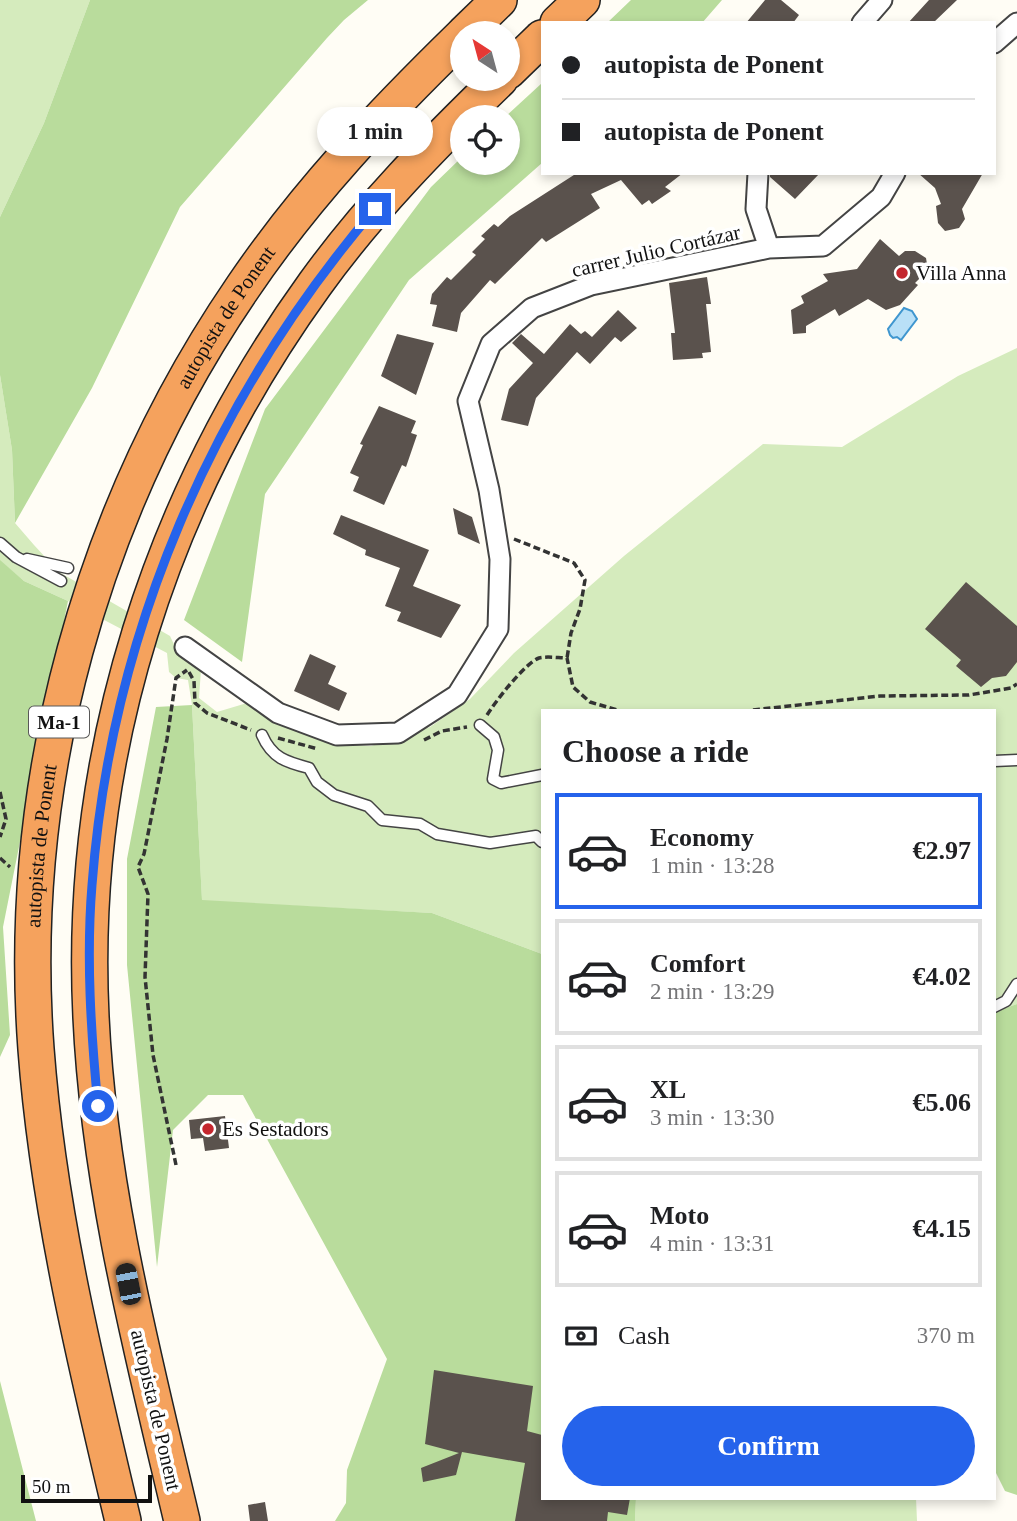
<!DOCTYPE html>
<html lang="en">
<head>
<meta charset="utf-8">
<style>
	:root { --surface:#fff; --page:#f2f2f2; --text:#202124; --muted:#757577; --line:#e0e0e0; --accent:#2563eb }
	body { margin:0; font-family:Georgia,serif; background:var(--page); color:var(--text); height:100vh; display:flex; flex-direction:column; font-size:26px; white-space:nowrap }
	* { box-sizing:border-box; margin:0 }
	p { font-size:23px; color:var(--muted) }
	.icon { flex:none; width:38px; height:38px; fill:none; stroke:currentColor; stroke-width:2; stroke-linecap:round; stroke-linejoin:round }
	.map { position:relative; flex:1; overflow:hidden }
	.side { position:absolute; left:541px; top:709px; width:455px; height:791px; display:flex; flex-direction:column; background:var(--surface); border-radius:0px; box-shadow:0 4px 10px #0003 }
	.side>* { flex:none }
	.banner { position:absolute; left:541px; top:21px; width:455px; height:154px; border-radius:0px; box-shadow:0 4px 10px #0003; display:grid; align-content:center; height:154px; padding:0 21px; background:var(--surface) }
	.needle { width:46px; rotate:324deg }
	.buttons { position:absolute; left:450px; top:21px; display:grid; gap:14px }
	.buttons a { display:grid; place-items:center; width:70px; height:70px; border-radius:50%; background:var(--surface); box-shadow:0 4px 10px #0003; font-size:35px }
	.scale { position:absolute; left:21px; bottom:18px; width:131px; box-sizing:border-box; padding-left:7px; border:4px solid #111; border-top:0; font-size:19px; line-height:24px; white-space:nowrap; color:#111; -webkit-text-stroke:5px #fff; paint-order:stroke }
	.end { position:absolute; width:32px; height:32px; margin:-16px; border:9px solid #2563eb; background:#fff; box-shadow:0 0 0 4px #fff }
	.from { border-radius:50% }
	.bubble { position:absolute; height:49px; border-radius:24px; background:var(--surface); box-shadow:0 4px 10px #0003; font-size:23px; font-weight:800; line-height:49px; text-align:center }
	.car { position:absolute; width:21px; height:42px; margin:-21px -10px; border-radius:9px; box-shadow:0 0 5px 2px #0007; background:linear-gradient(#222 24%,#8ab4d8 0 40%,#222 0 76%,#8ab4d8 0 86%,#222 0) }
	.banner b { display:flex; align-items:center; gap:24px; height:66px; font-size:26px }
	.banner b+b { border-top:2px solid var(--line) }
	.banner i { width:18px; height:18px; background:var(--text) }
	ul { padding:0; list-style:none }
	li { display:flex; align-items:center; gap:21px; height:116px; margin:0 14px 10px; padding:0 7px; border:4px solid var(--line); border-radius:0px }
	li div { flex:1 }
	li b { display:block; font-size:26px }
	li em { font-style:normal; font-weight:800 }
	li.selected { border-color:var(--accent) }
	li>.icon { width:63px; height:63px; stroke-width:1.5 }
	h2 { padding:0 21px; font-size:32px; line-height:84px }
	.pay { display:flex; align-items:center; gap:18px; height:77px; padding:0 21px; font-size:26px }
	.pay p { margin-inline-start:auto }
	.cta { display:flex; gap:14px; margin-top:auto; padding:14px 21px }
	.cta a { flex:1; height:80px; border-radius:42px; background:var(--accent); color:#fff; font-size:28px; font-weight:800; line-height:80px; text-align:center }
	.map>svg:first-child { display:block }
	.green { fill:#d5ebbd }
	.forest { fill:#b9dc9c }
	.water { fill:#b9e0f7; stroke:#3f96cf; stroke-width:2 }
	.building { fill:#5a524d }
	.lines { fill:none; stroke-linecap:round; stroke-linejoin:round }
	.lane-casing { stroke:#444; stroke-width:13 }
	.street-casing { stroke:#444; stroke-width:23 }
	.highway-casing { stroke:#222; stroke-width:38 }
	.path { stroke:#333; stroke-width:3.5; stroke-dasharray:7 3.5; stroke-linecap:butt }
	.lane { stroke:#fff; stroke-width:10 }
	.street { stroke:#fff; stroke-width:19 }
	.highway { stroke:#f5a25d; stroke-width:35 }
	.route { stroke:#2563eb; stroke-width:9 }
	.poi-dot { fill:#c4262e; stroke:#fff; stroke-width:2.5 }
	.labels { text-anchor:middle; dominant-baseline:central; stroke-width:7; stroke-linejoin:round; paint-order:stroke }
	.shield { fill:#fff; stroke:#585858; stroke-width:2 }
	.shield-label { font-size:19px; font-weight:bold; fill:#111 }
	.street-label { font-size:21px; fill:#111; stroke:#fff }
	.poi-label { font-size:21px; fill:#111; stroke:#fff; text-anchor:start }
</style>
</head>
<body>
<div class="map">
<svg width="1017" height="1521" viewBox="0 0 1017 1521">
	<rect width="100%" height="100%" fill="#fffdf5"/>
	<path class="green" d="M 0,0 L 90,0 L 44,123 L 0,217 Z
		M 1017,348 L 1017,1004 L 994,1012 L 994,710 L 542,710 L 542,954 L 432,913 L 202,901 L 192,705 L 188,680 L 176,678 L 169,672 L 167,653 L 68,601 L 24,581 L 0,561 L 0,375 L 12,450 L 15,523 L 34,545 L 59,572 L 170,636 L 180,657 L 201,670 L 199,698 L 217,712 L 247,703 L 282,725 L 327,743 L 371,746 L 430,727 L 470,699 L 514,653 L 624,556 L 763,444 L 842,447 L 958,376 Z
		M 636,1498 L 916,1498 L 917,1521 L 635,1521 Z"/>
	<path class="forest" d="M 90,0 L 368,0 L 344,20 L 327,38 L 180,207 L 92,388 L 15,523 L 12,450 L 0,375 L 0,217 L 44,123 Z
		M 631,0 L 722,0 L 702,23 L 607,23 Z
		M 542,83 L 542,163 L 409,280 L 265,494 L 242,662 L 184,620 L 265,409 L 431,187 L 462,157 L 462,163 L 508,163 L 508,117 L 505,117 Z
		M 0,560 L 24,581 L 68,601 L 3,927 L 10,1035 L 0,1057 Z
		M 192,705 L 202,900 L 432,913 L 542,954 L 542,1498 L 636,1498 L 635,1521 L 335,1521 L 346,1503 L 347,1470 L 387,1359 L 243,1095 L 208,1095 L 173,1130 L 157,1267 L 127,965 L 127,859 L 156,707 Z
		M 1017,1004 L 1017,1495 L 1005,1491 L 994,1469 L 994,1012 Z
		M 0,1381 L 36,1521 L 0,1521 Z"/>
	<path class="water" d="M 904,308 L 912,311 L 917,319 L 901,340 L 897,337 L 893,338 L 890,335 L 888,329 Z"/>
	<path class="building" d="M 765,0 L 781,0 L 799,15 L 793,23 L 746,23 Z
		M 929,0 L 957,0 L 933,23 L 908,23 Z
		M 577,173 L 683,173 L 665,187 L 671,191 L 652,204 L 649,200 L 642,205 L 621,180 L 591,194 L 600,208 L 546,242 L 542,238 L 495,284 L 490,280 L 461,313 L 457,332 L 432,326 L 437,305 L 430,304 L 432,294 L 447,277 L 451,280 L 476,255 L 472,252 L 485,239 L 481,236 L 494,224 L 498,227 L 510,216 Z
		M 770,173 L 820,173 L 795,199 L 770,177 Z
		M 918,173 L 983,173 L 962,209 L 965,219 L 959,228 L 945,231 L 938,223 L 936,206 L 941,204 L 935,188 Z
		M 880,239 L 899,256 L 905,251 L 915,251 L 926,258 L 928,270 L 915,283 L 918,285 L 900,305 L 886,310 L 868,299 L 839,316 L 835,309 L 806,326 L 806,333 L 793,334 L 791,310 L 804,303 L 801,296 L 828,281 L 823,274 L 857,269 Z
		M 707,277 L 711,304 L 706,304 L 711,352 L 702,353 L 703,358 L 673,360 L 671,333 L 675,333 L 669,283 Z
		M 618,310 L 637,328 L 621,342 L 615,337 L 590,364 L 577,352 L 536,398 L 528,426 L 501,420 L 509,389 L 533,363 L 512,343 L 521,334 L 544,354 L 570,324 L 581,334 L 585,331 L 592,337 Z
		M 397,334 L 434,343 L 416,395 L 381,376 Z
		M 379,406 L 416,421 L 411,433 L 417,435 L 406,467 L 402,465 L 384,505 L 353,491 L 359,477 L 350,473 L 363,445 L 360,444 Z
		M 453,508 L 472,517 L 480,544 L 458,534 Z
		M 341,515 L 429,550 L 413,586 L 461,605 L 441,638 L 397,621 L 401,612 L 385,606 L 400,568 L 365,555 L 366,550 L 333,534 Z
		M 966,582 L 1017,626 L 1017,662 L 1006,676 L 992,678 L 981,687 L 956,666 L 961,660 L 925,629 Z
		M 310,654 L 336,666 L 328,684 L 347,693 L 339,711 L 294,691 Z
		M 225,1116 L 229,1148 L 205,1151 L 203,1138 L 191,1139 L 189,1120 Z
		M 434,1370 L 533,1386 L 527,1431 L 542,1435 L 542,1498 L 630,1498 L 627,1515 L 608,1512 L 607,1521 L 515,1521 L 525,1463 L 462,1452 L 456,1475 L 423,1482 L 421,1468 L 459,1453 L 425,1444 Z
		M 265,1502 L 268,1521 L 250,1521 L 248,1505 Z"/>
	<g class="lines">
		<defs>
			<path id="lane" d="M 0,543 L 16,557 L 61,581
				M 27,559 L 68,568
				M 480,725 L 494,737 L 498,750 L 493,779 L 501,783 L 542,775
				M 262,735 C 272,758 286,762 309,768 L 317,782 L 334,795 L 368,806 L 382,820 L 420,824 L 437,834 L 490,843 L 536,836 L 542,842
				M 994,761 L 1017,760
				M 994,1007 L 1006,1001 L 1017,984"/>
			<path id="street" d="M 862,23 L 882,0
				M 994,43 L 1017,23
				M 758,173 L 756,209 L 769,248
				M 185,647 L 278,713 L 337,735 L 398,733 L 457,695 L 498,629 L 500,559 L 489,490 L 468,401 L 491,344 L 532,308 L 591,285 L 769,248 L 823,246 L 881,197 L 895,173"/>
			<g id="highway">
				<path d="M 558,23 L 582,0"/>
				<path d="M 465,33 L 499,0"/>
				<path d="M 508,71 L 542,38"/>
				<path id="s1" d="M 123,1521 C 86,1365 48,1209 36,1049 C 16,781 91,509 243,287 C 306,194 382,114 462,36"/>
				<path d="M 182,1521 C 143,1355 99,1188 91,1017 C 78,753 161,497 315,284 C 369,209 434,143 500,79"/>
			</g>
		</defs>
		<use href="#lane" class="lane-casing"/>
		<use href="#street" class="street-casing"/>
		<use href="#highway" class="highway-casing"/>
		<path class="path" d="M 514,539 L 574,563 L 585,580 L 580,609 L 571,633 L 567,658
			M 189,672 L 194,681 L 195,703 L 207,713 L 251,730
			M 753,710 L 880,696 L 969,695 L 1011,688 L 1017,684
			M 487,715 C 495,702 525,663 539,658 C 547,656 559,658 567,658 L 573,687 L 590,702 L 617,710
			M 278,738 L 318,749
			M 424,740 L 442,731 L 467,727
			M 0,792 L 6,819 L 0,837
			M 0,858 L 10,867
			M 176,1165 L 153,1055 L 145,977 L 148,894 L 138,867 L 144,854 L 167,739 L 176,678 L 187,670"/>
		<use href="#lane" class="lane"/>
		<use href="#street" class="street"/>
		<use href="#highway" class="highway"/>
	</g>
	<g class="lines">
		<path class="route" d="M 98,1106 C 91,1033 86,958 92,885 C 111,633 212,400 375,209"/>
	</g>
	<g class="poi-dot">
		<circle cx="902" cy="273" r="7"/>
		<circle cx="208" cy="1129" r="7"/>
	</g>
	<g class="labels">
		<rect class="shield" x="29" y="706.5" width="60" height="31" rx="5"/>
		<g class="shield-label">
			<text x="59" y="722">Ma-1</text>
		</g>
		<g class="street-label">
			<text transform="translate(656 251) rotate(-13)">carrer Julio Cortázar</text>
			<text stroke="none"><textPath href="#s1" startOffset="1250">autopista de Ponent</textPath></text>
			<text stroke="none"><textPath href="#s1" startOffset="684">autopista de Ponent</textPath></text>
			<text transform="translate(156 1410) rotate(77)">autopista de Ponent</text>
		</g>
		<g class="poi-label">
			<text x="916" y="273">Villa Anna</text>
			<text x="222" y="1129">Es Sestadors</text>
		</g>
	</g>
</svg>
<div class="buttons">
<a><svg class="needle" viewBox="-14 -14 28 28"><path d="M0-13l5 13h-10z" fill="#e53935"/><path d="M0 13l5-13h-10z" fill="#757577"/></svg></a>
<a><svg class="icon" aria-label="locate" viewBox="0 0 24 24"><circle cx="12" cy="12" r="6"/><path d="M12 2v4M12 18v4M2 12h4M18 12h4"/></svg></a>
</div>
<div class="scale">50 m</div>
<i class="end from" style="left:98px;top:1106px"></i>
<i class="end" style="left:375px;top:209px"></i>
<div class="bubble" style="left:317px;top:107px;width:116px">1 min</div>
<i class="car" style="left:128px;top:1284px;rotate:349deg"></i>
<div class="banner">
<b><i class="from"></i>autopista de Ponent</b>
<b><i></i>autopista de Ponent</b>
</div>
<section class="side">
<h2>Choose a ride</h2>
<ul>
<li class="selected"><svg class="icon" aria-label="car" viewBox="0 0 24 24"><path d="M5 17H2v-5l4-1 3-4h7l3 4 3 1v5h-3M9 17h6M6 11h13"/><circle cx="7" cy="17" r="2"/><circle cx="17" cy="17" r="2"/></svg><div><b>Economy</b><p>1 min · 13:28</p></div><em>€2.97</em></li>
<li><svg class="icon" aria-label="car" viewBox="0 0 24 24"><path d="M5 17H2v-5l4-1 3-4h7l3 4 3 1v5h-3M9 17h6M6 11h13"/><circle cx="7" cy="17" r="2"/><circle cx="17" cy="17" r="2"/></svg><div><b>Comfort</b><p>2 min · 13:29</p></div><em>€4.02</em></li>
<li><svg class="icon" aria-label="car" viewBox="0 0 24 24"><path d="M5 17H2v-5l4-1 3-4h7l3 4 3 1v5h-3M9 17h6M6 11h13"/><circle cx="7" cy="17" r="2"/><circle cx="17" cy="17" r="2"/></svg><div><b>XL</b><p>3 min · 13:30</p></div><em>€5.06</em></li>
<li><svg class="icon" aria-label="car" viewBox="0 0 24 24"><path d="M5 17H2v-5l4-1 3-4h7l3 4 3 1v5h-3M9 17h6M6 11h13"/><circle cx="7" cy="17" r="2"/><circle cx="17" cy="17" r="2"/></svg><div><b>Moto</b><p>4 min · 13:31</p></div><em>€4.15</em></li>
</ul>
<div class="pay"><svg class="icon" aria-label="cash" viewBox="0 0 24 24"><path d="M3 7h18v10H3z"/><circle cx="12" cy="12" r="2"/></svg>Cash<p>370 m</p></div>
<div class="cta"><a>Confirm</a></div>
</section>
</div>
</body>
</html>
